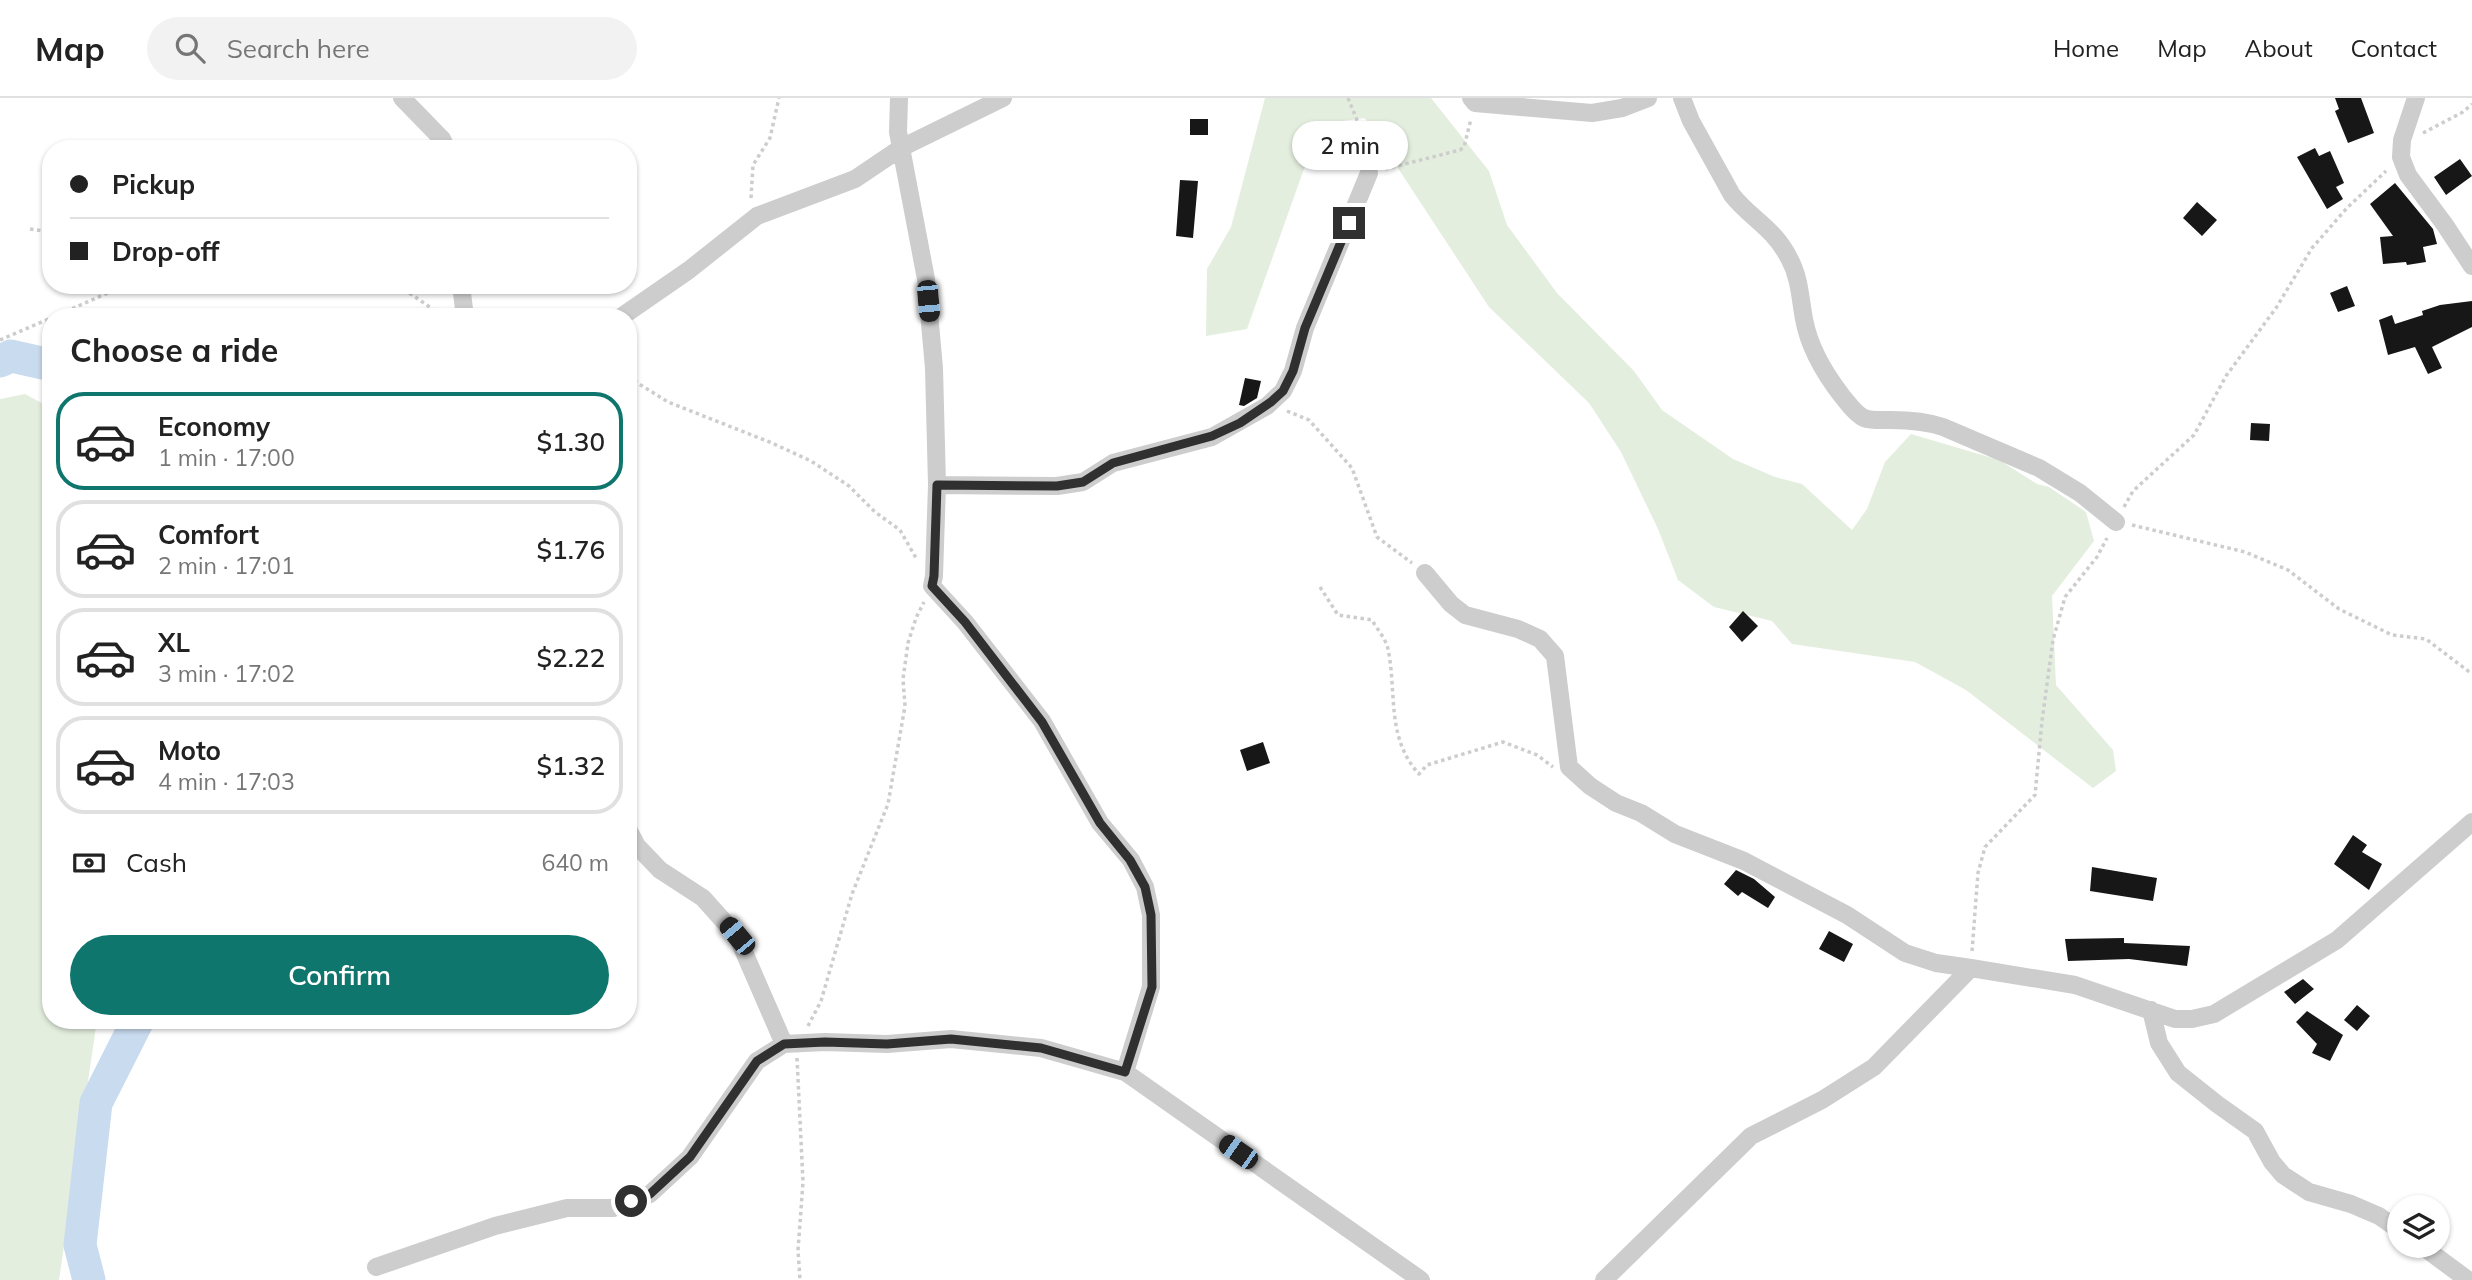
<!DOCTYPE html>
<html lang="en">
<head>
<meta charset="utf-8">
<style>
	:root { --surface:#fff; --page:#f2f2f2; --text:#222; --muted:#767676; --line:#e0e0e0; --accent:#0f766e }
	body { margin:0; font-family:Mulish,sans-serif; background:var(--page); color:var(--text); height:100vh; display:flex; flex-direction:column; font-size:26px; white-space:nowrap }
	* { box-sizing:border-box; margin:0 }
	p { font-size:23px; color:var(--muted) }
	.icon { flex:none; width:38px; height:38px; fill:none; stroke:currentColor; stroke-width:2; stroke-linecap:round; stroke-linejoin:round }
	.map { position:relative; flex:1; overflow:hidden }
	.side { position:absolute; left:42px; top:210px; width:595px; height:721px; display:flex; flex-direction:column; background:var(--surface); border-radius:28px; box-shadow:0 2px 5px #0004 }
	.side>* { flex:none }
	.guide { position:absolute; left:42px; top:42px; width:595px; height:154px; border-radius:28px; box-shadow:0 2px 5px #0004; display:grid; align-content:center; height:154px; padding:0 28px; background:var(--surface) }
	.controls { position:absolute; left:2387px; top:1097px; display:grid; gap:14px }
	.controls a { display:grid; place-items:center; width:63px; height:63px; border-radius:50%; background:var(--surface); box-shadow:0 2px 5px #0004; font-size:35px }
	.end { position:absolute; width:32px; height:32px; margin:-16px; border:9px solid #303030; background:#fff; box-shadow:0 0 0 4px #fff }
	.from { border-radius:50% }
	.bubble { position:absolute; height:49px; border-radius:24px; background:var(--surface); box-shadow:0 2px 5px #0004; font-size:23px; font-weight:600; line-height:49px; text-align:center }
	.car { position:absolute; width:21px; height:42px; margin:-21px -10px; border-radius:9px; box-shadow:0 0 5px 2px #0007; background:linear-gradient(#222 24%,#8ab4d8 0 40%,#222 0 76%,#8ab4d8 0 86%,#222 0) }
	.guide b { display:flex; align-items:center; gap:24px; height:66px; font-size:26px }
	.guide b+b { border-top:2px solid var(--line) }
	.guide i { width:18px; height:18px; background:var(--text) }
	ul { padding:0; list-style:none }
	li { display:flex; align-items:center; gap:21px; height:98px; margin:0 14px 10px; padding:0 14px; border:4px solid var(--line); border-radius:28px }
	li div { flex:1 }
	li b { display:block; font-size:26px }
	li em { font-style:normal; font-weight:600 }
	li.on { border-color:var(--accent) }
	li>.icon { width:63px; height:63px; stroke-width:1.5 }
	h2 { padding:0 28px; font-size:32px; line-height:84px }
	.pay { display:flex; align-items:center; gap:18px; height:77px; padding:0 28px; font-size:26px }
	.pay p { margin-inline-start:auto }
	.button { display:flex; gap:14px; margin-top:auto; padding:14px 28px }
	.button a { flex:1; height:80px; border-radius:42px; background:var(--accent); color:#fff; font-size:28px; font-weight:600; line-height:80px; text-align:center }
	header { display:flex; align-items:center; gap:42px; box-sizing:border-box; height:98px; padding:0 35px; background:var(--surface); border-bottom:2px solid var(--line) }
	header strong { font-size:33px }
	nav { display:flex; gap:38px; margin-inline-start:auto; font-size:24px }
	.search { width:490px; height:63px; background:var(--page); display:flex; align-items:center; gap:18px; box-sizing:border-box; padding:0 24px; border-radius:38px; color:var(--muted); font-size:26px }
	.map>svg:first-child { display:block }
	.green { fill:#e4eede }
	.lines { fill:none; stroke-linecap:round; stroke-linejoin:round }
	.river { stroke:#c9dbef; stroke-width:33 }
	.building { fill:#171717 }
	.path { stroke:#cdcdcd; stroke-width:3.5; stroke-dasharray:3.5 3.5; stroke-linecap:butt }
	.minor { stroke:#cdcdcd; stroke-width:18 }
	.route { stroke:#303030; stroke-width:9 }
</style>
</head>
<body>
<header>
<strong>Map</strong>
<div class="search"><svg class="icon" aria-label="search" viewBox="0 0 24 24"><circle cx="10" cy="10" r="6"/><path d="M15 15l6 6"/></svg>Search here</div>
<nav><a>Home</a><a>Map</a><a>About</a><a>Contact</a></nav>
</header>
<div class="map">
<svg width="2472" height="1182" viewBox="0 0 2472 1182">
	<rect width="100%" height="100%" fill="#fff"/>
	<path class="green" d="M 1265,0 L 1431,0 L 1489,73 L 1507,127 L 1557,195 L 1634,273 L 1662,312 L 1733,361 L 1775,379 L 1802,386 L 1852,432 L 1867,411 L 1885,364 L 1911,336 L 1999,362 L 2037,386 L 2049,389 L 2086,414 L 2094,443 L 2052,498 L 2056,587 L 2113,652 L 2116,673 L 2093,690 L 1966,592 L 1915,564 L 1792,546 L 1772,523 L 1714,509 L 1678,482 L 1658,431 L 1621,354 L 1589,305 L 1489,209 L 1365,20 L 1320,26 L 1247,231 L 1206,238 L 1207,171 L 1231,129 Z
		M 25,296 L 51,310 L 51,922 L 97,922 L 59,1182 L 0,1182 L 0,301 Z"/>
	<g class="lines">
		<path class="river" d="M 0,263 L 11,258 L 51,267
			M 89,1182 L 80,1147 L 96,1005 L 138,922"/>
	</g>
	<path class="building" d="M 2335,0 L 2361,0 L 2374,35 L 2348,45 L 2335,13 L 2339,11 Z
		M 1190,21 L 1208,21 L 1208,37 L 1190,37 Z
		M 2315,50 L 2319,58 L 2330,53 L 2344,85 L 2336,89 L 2343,101 L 2327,111 L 2297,59 Z
		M 2460,61 L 2472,78 L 2446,97 L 2434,79 Z
		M 1180,82 L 1198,83 L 1193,140 L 1176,138 Z
		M 2395,85 L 2433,131 L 2437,146 L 2423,149 L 2426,164 L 2407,167 L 2406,164 L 2383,166 L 2380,139 L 2393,138 L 2370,106 Z
		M 2197,104 L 2217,122 L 2202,138 L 2183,120 Z
		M 2347,188 L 2355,208 L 2338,214 L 2330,195 Z
		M 2472,203 L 2472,229 L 2432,249 L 2442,270 L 2428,276 L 2415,249 L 2388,257 L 2379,222 L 2392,217 L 2395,226 L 2423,217 L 2422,213 L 2440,207 Z
		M 1245,280 L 1261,283 L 1257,300 L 1244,308 L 1239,307 Z
		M 2251,325 L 2270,326 L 2269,343 L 2250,342 Z
		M 1743,513 L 1758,528 L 1742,544 L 1729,529 Z
		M 1263,644 L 1270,665 L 1247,673 L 1240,652 Z
		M 2353,737 L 2367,747 L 2362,754 L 2382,766 L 2369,792 L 2334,766 Z
		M 2092,769 L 2157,780 L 2153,803 L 2090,793 Z
		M 1736,772 L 1754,781 L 1775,799 L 1768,810 L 1742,794 L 1738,798 L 1724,786 Z
		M 1829,833 L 1853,846 L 1844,864 L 1819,851 Z
		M 2124,840 L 2124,845 L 2190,848 L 2187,868 L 2129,861 L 2068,863 L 2065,841 Z
		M 2303,881 L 2314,891 L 2295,906 L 2284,894 Z
		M 2357,907 L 2370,918 L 2357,933 L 2344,922 Z
		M 2307,913 L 2343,937 L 2330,963 L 2312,955 L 2317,946 L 2296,924 Z"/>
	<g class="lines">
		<path class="path" d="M 1348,0 L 1359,27 L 1366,60
			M 2423,35 L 2463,14 L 2472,6
			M 1385,71 L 1460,52 L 1464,49 L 1471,21
			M 751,100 L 753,67 L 770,40 L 779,0
			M 30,131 L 51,134
			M 398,187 L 444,219
			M 53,219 L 126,187
			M 0,242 L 51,220
			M 628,279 L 668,304 L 772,345 L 811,363 L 849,388 L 875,414 L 900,432 L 916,460
			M 1287,313 L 1309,322 L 1352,370 L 1377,439 L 1412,465
			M 2124,409 L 2133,393 L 2194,337 L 2226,278 L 2276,210 L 2312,150 L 2347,110 L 2386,73
			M 2132,427 L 2245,454 L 2288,472 L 2339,511 L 2392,537 L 2426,541 L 2472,576
			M 1320,489 L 1338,517 L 1372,522 C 1377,531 1386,541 1388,551 C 1397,595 1386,640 1419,676 L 1427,667 L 1503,644 L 1537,657 L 1553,669
			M 1972,853 L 1978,775 L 1985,749 L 2035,697 L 2042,623 L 2053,542 L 2065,499 L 2097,459 L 2107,440
			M 808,928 L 821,903 L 852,796 L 888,706 L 905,608 L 903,581 L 908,545 L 916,520 L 924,504
			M 797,960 L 803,1084 L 798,1152 L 800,1182"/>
		<path class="minor" d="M 402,0 L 442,41 L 447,51
			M 899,0 L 898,34 L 926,181 L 934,270 L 937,387 L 934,478 L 932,488 L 965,524 L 1042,623 L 1100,725 L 1131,762 L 1145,789 L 1151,817 L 1151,889 L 1125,974
			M 1471,0 L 1475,5 L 1592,15 L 1622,10 L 1648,0
			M 1682,0 L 1691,23 L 1732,97 C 1751,121 1773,129 1789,160 C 1800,180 1800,200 1804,221 C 1809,249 1825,276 1842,298 C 1848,305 1855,316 1864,320 C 1872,323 1882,322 1891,322 C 1909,322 1925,323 1943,329 L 2039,370 L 2080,395 L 2116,424
			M 2416,0 L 2402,42 L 2401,59 L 2408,77 L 2445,127 L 2472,168
			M 461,187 L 465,219
			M 621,219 L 689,172 L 757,118 L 855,81 L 901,50 L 1003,0
			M 937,387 L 1057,388 L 1083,384 L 1113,365 L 1212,339 L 1267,308 L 1283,293 L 1293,273 L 1305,230 L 1369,75
			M 1425,475 L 1451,506 L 1465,517 L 1518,531 L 1540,541 L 1555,558 L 1569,669 L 1590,688 L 1616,705 L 1641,715 L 1675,736 L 1744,763 L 1847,817 L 1905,855 L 1936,865 L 1971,870
			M 628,731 L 637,748 L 660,772 L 703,800 L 737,838 L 784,946
			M 2151,912 L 2159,945 L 2178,975 L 2217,1006 L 2255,1033 L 2272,1064 L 2283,1077 L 2309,1094 L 2351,1106 L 2379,1118 L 2399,1132
			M 2422,1148 L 2468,1182
			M 376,1169 L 495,1128 L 567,1110 L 613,1110 L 650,1096 L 690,1059 L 757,963 L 784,946 L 825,944 L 887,946 L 951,941 L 1041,950 L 1125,974 L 1421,1182
			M 1604,1182 L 1751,1038 L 1822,1002 L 1874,969 L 1971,870 L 2075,887 L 2175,921 L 2192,921 L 2214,916 L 2337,842 L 2472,724"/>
	</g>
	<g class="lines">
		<path class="route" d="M 631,1103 L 650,1096 L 690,1059 L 757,963 L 784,946 L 825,944 L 887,946 L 951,941 L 1041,950 L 1125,974 L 1152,889 L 1151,817 L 1145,789 L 1130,762 L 1100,725 L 1042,624 L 965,524 L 932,488 L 934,478 L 937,387 L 1057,388 L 1083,384 L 1113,365 L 1212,338 L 1240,325 L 1271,304 L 1283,293 L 1293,273 L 1305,230 L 1349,125"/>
	</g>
</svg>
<div class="controls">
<a><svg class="icon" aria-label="layers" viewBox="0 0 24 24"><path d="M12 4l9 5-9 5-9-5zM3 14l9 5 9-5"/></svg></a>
</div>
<i class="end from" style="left:631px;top:1103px"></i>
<i class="end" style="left:1349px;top:125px"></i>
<div class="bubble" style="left:1292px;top:23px;width:116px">2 min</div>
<i class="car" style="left:928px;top:203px;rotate:175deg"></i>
<i class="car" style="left:737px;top:838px;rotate:320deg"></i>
<i class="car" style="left:1238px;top:1054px;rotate:305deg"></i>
<div class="guide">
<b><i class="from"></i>Pickup</b>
<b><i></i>Drop-off</b>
</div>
<section class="side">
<h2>Choose a ride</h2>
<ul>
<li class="on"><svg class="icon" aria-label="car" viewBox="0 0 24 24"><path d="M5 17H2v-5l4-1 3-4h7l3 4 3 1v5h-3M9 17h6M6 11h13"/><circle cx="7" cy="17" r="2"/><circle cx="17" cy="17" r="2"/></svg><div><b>Economy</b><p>1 min · 17:00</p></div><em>$1.30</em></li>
<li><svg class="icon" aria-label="car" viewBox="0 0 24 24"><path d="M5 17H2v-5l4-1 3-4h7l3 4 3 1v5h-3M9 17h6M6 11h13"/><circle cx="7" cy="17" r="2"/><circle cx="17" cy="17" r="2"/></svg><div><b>Comfort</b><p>2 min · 17:01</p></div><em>$1.76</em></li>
<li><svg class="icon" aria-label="car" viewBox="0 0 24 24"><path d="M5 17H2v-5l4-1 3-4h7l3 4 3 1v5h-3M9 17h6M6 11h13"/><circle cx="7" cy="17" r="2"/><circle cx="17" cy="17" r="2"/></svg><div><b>XL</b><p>3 min · 17:02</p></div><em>$2.22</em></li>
<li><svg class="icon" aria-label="car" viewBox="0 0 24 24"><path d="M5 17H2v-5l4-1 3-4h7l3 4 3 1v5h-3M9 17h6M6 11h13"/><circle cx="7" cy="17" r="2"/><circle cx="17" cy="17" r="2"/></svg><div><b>Moto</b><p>4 min · 17:03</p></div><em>$1.32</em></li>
</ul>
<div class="pay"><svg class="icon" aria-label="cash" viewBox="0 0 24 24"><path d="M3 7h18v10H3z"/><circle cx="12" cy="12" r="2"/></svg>Cash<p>640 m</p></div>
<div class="button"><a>Confirm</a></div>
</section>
</div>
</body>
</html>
